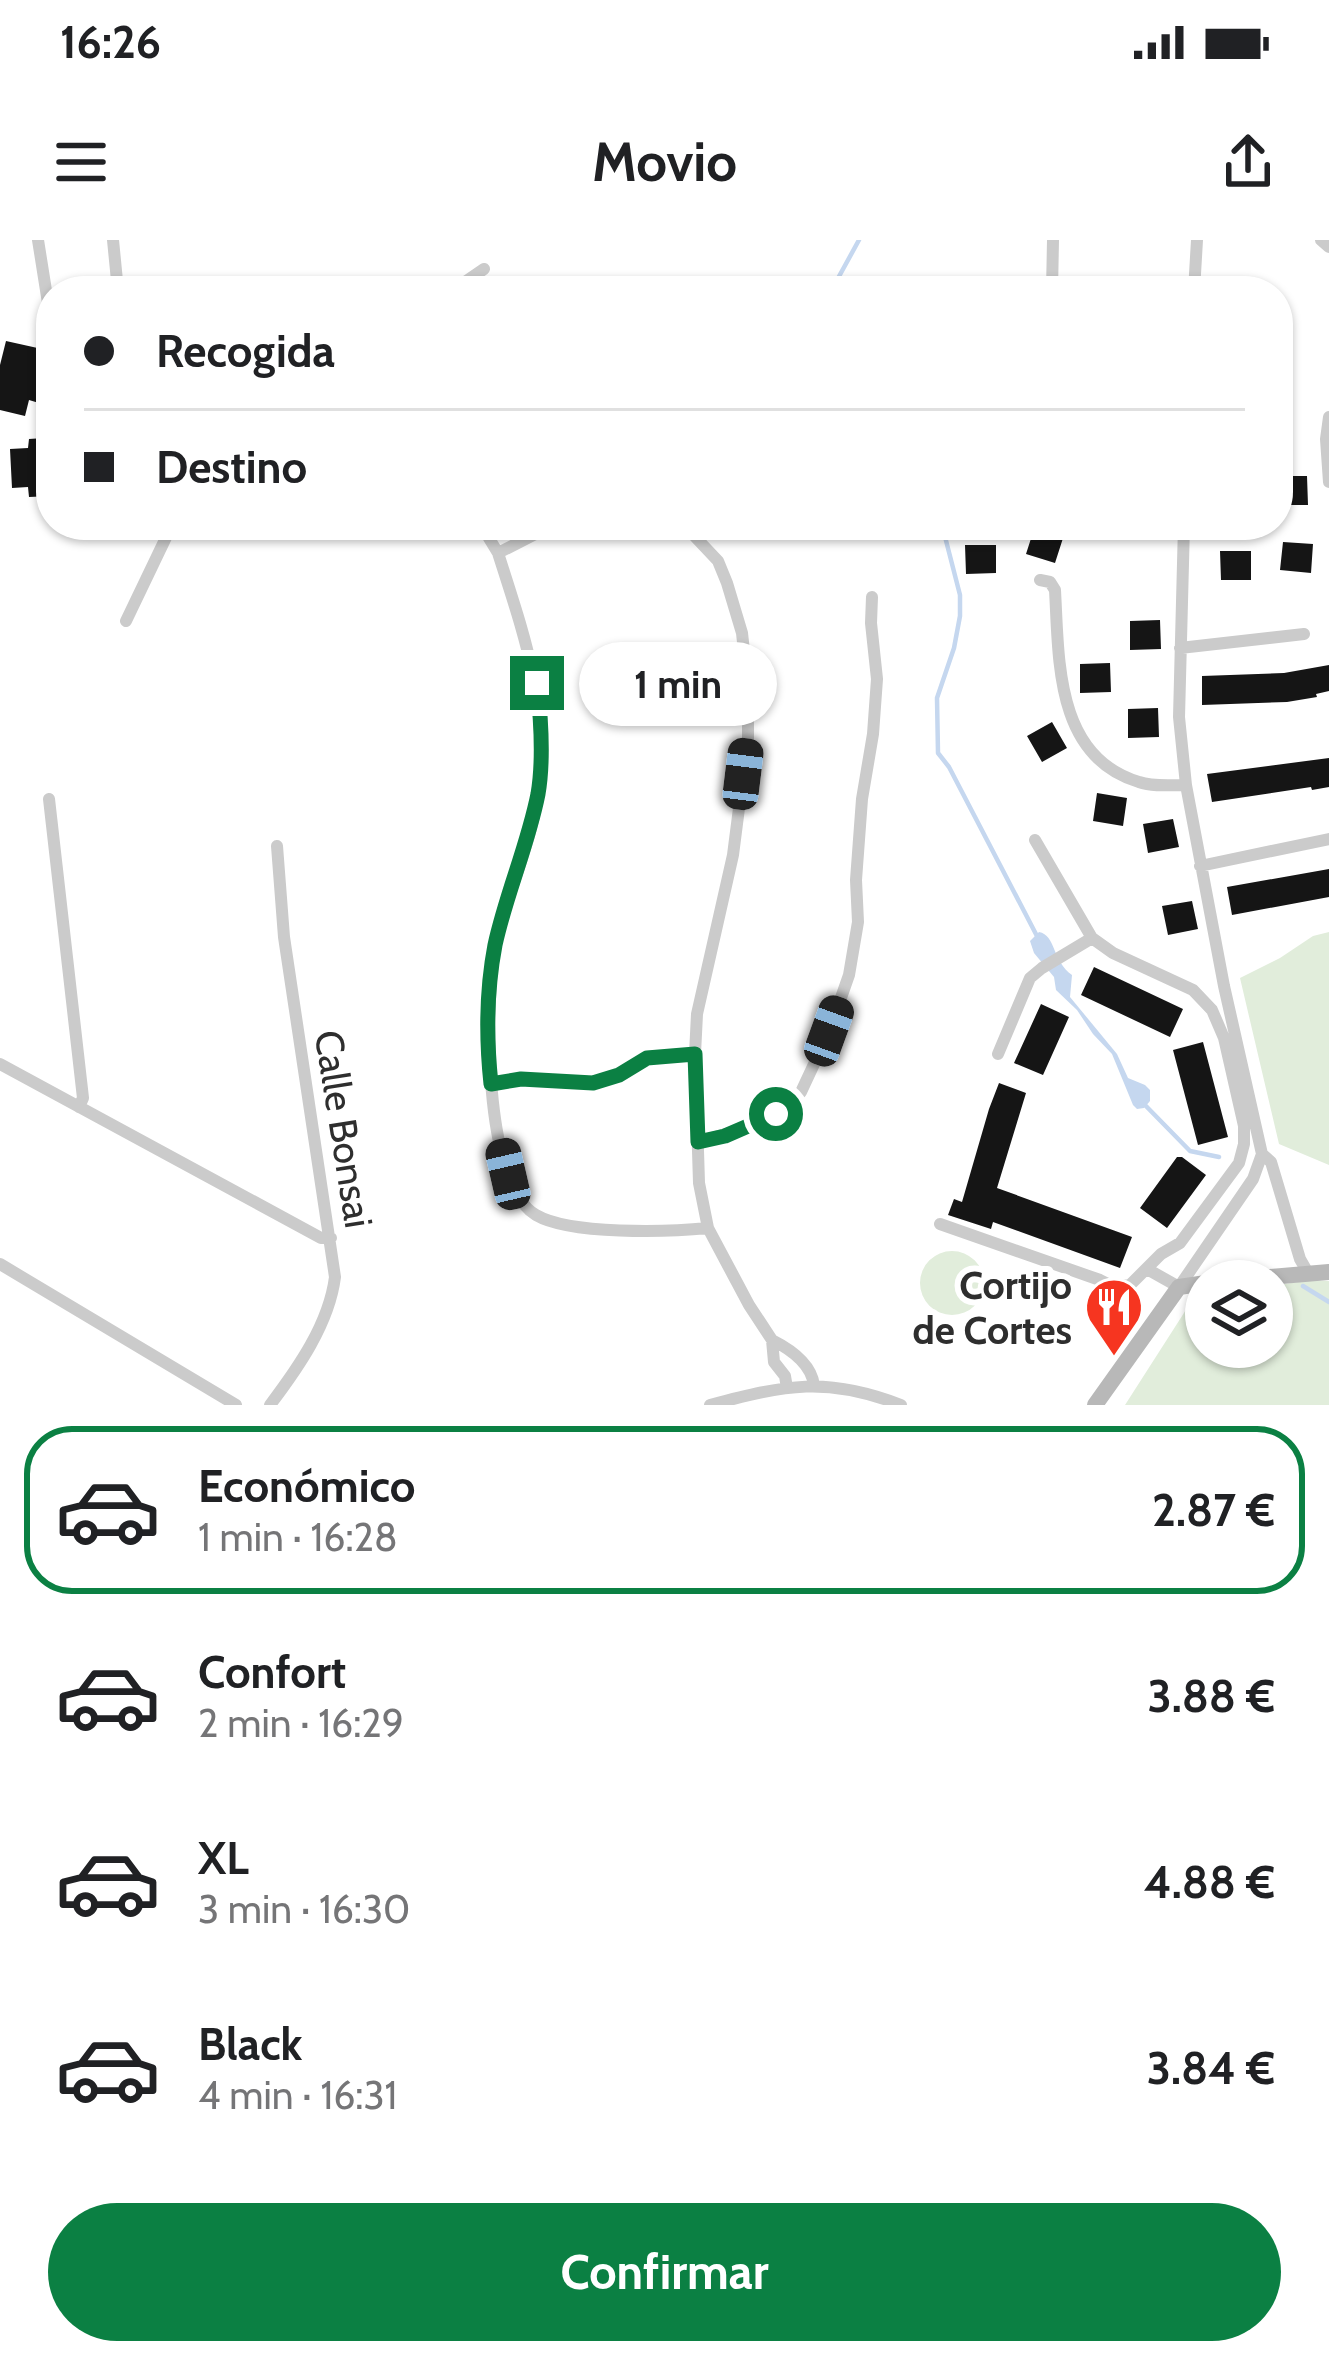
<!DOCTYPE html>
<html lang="es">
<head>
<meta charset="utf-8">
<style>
	:root { --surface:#fff; --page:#f2f2f2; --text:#202124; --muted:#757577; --line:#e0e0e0; --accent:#0b8043 }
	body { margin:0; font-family:Cabin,sans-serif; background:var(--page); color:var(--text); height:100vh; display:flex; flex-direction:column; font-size:45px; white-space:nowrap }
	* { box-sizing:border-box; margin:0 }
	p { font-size:39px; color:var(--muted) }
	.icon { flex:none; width:66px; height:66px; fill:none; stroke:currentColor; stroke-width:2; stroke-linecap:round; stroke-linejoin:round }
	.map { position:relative; height:1165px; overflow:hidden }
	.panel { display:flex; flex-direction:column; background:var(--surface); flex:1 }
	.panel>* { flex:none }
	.top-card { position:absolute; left:36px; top:36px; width:1257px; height:264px; border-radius:48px; box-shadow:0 3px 9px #0004; display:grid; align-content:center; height:264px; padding:0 48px; background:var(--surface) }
	.fabs { position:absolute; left:1185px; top:1020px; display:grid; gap:24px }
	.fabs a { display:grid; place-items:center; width:108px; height:108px; border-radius:50%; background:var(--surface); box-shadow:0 3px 9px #0004; font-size:60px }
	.end { position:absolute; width:54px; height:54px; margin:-27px; border:15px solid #0b8043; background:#fff; box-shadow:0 0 0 6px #fff }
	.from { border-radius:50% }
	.bubble { position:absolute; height:84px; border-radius:42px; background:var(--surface); box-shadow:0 3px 9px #0004; font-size:39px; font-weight:800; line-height:84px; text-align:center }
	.car { position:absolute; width:36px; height:72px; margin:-36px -18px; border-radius:15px; box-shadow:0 0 9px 3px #0007; background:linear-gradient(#222 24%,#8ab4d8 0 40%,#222 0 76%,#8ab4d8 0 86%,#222 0) }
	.top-card b { display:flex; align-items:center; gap:42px; height:114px; font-size:45px }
	.top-card b+b { border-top:3px solid var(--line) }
	.top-card i { width:30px; height:30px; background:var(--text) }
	ul { padding:21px 0 0; list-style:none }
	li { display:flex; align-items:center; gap:36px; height:168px; margin:0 24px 18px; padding:0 24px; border:6px solid transparent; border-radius:48px }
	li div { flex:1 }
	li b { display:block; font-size:45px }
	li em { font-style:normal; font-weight:800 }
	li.selected { border-color:var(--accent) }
	li>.icon { width:108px; height:108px; stroke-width:1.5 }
	.cta { display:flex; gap:24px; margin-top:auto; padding:24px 48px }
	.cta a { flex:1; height:138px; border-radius:72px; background:var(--accent); color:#fff; font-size:48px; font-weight:800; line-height:138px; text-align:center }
	.status { display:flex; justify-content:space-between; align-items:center; height:84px; padding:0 60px; background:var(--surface); direction:ltr }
	.status svg { height:33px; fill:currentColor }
	header { display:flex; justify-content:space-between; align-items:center; height:156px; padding:0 48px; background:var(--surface); font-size:54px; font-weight:800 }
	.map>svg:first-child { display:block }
	.green { fill:#e1eddb }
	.water { fill:#c5d7ef }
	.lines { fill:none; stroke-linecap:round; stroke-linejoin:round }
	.stream { stroke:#c5d7ef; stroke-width:4.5 }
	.building { fill:#151515 }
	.street { stroke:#cbcbcb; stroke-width:12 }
	.secondary { stroke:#b8b8b8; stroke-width:16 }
	.route { stroke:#0b8043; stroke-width:15 }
	.labels { text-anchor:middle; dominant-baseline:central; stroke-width:12; stroke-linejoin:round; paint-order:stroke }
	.street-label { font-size:39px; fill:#2e2e2e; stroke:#fff }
	.poi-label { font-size:39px; font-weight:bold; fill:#2e2e2e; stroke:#fff; text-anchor:end }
</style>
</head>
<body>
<div class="status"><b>16:26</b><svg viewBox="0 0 49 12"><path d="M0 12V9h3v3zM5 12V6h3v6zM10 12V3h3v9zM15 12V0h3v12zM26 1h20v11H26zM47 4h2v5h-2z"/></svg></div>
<header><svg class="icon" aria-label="menu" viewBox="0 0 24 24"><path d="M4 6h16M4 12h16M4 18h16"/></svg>Movio<svg class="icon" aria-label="share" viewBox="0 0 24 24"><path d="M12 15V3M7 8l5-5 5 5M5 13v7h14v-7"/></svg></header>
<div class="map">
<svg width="1329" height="1165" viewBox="0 0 1329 1165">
	<rect width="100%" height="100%" fill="#fff"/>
	<path class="green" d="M 1329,692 L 1329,925 L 1279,904 L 1240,738 L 1280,718 L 1313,696 Z
		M920 1043a32 32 0 1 1 64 0a32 32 0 1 1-64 0Z
		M 1311,1040 L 1329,1041 L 1329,1165 L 1125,1165 L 1191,1062 L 1206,1058 L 1206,1107 L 1272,1107 L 1272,1046 Z"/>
	<path class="water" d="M 1039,692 C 1056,695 1052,721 1072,735 L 1070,757 L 1117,814 L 1128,838 L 1145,845 L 1150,850 L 1150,861 L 1144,868 L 1137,869 L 1133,865 L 1112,814 L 1093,794 L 1077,770 L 1056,750 L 1054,737 L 1034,713 L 1030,701 Z"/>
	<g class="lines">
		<path class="stream" d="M 831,51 L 859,0
			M 942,285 L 960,355 L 960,376 L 954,408 L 937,458 L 938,513 L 949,527 L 1038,698
			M 1143,863 L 1190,911 L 1219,917
			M 1303,1046 L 1329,1062"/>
	</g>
	<path class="building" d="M 6,101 L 42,109 L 38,126 L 48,128 L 39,163 L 29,160 L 25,176 L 0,170 L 0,125 Z
		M 1278,142 L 1290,142 L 1290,171 L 1278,171 Z
		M 44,198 L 45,208 L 51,208 L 51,256 L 29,257 L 28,247 L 12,248 L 10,209 L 28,208 L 29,199 Z
		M 1278,236 L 1307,236 L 1308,265 L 1278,265 Z
		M 1035,286 L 1064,295 L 1055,323 L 1026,314 Z
		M 1283,302 L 1313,304 L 1311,333 L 1280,330 Z
		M 965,305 L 996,305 L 996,333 L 966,334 Z
		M 1220,311 L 1251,311 L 1251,340 L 1221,340 Z
		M 1160,380 L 1161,409 L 1130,410 L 1130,381 Z
		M 1110,423 L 1111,452 L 1080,453 L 1080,424 Z
		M 1329,425 L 1329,451 L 1316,454 L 1317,457 L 1287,462 L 1202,465 L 1202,436 L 1284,433 Z
		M 1158,468 L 1159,497 L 1128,498 L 1128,469 Z
		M 1052,482 L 1067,508 L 1042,522 L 1027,496 Z
		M 1329,518 L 1329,547 L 1312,550 L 1311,547 L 1212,562 L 1207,534 Z
		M 1097,553 L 1127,558 L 1123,586 L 1093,581 Z
		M 1173,579 L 1179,607 L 1148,613 L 1143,584 Z
		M 1329,629 L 1329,657 L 1232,675 L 1227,647 Z
		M 1192,661 L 1198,689 L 1168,695 L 1162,666 Z
		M 1094,727 L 1183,769 L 1170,797 L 1081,755 Z
		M 1041,764 L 1069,777 L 1043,835 L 1014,823 Z
		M 1203,802 L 1228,897 L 1198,905 L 1173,810 Z
		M 999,843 L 1026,853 L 997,948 L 1132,997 L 1120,1028 L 993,982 L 991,989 L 948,975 L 954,959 L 962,962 L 989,869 Z
		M 1177,917 L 1182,917 L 1206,935 L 1167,988 L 1140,968 Z"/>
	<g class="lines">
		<path class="street" d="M 38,0 L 51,82
			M 113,0 L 118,51
			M 1321,0 L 1329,7
			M 452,51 L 484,29
			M 1052,51 L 1053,0
			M 1194,51 L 1197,0
			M 1329,177 L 1326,199 L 1329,242
			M 481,285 L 498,313
			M 553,285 L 498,313 C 524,395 547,457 539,545 C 534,600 507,651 496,704 C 484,759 483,945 536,975 C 570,995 668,992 708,988
			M 684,285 L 718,321 L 727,343 L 742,393 L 748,447 L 748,498 L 733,615 L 697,774 L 695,814 L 699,943 L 708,988 L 749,1065 L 772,1100 L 774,1122 L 785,1136 L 787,1148
			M 1040,340 L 1050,342 L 1055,350 C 1059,420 1055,517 1139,542 C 1153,547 1171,545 1186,545
			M 126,381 L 172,285
			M 1180,408 L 1304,394
			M 49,559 L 83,858 L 79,867
			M 1200,626 L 1329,599
			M 998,814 L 1030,738 L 1042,728 L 1092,698
			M 0,824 L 321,998 L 331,998
			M 491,844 L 521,839 L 593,843 L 619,835 L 647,817 L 695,814
			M 698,902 L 750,887 L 776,875 L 801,852 L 829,792 L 849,735 L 858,682 L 856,640 L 862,559 L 873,494 L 877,439 L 871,383 L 872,357
			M 1262,914 L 1271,922 L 1300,1019 L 1308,1033
			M 940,984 L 1100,1040 L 1114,1047 L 1130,1045 L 1161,1014 L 1180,1003 L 1239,923 L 1244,904 L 1244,886 L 1224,798 L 1212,770 L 1193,750 L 1113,713 L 1092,698 L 1035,600
			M 0,1024 L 236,1165
			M 1147,1029 L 1179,1047 L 1253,939 L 1262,914 L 1224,746 L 1186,545 L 1179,477 L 1184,285
			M 772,1100 C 790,1109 811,1123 814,1145
			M 270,1165 C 298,1128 329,1084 335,1037 L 284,697 L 277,606
			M 710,1165 C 786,1145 826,1136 901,1165"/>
		<path class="secondary" d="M 1224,1041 L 1329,1032
			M 1095,1165 L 1179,1047 L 1206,1043"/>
	</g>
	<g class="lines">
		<path class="route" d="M 537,443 C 541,478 544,519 538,554 C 528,605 506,654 495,705 C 486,752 486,797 491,844 L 521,839 L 593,843 L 619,835 L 647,818 L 695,814 L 698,902 L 725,896 L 776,874"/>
	</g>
	<defs>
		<symbol id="restaurant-pin" viewBox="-11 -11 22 30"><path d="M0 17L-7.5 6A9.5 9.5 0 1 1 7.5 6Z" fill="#f63520" stroke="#fff"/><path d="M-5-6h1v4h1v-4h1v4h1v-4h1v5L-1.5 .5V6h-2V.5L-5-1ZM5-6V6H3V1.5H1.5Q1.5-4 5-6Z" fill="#fff"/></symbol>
	</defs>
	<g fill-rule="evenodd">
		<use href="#restaurant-pin" x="1081" y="1034" width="66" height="90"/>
	</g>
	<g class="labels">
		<g class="street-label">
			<text transform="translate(344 889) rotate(81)">Calle Bonsai</text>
		</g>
		<g class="poi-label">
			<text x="1072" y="1045">Cortijo<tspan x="1072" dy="45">de Cortes</tspan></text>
		</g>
	</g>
</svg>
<div class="fabs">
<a><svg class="icon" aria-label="layers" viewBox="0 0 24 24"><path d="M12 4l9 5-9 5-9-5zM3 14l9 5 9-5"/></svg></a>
</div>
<i class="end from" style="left:776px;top:874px"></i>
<i class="end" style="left:537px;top:443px"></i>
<div class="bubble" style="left:579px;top:402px;width:198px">1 min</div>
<i class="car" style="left:743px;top:534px;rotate:7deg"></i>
<i class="car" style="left:829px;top:791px;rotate:20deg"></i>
<i class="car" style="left:508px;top:934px;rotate:347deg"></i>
<div class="top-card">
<b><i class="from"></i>Recogida</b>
<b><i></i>Destino</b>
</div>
</div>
<section class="panel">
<ul>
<li class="selected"><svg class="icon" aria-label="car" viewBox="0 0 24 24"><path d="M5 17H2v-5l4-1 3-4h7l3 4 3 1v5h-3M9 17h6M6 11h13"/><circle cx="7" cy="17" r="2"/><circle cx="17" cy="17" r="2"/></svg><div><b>Económico</b><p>1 min · 16:28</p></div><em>2.87 €</em></li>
<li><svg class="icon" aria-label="car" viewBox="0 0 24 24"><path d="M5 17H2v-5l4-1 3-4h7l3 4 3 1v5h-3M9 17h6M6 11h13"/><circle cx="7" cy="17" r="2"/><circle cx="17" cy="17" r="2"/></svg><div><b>Confort</b><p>2 min · 16:29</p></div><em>3.88 €</em></li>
<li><svg class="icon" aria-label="car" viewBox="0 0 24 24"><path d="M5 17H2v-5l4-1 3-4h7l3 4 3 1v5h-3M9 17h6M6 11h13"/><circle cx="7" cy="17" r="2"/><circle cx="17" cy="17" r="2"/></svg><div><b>XL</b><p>3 min · 16:30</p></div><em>4.88 €</em></li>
<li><svg class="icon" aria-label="car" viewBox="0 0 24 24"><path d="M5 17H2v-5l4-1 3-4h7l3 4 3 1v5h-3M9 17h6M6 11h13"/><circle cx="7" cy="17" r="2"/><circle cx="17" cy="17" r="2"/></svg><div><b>Black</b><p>4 min · 16:31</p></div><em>3.84 €</em></li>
</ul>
<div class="cta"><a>Confirmar</a></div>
</section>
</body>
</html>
